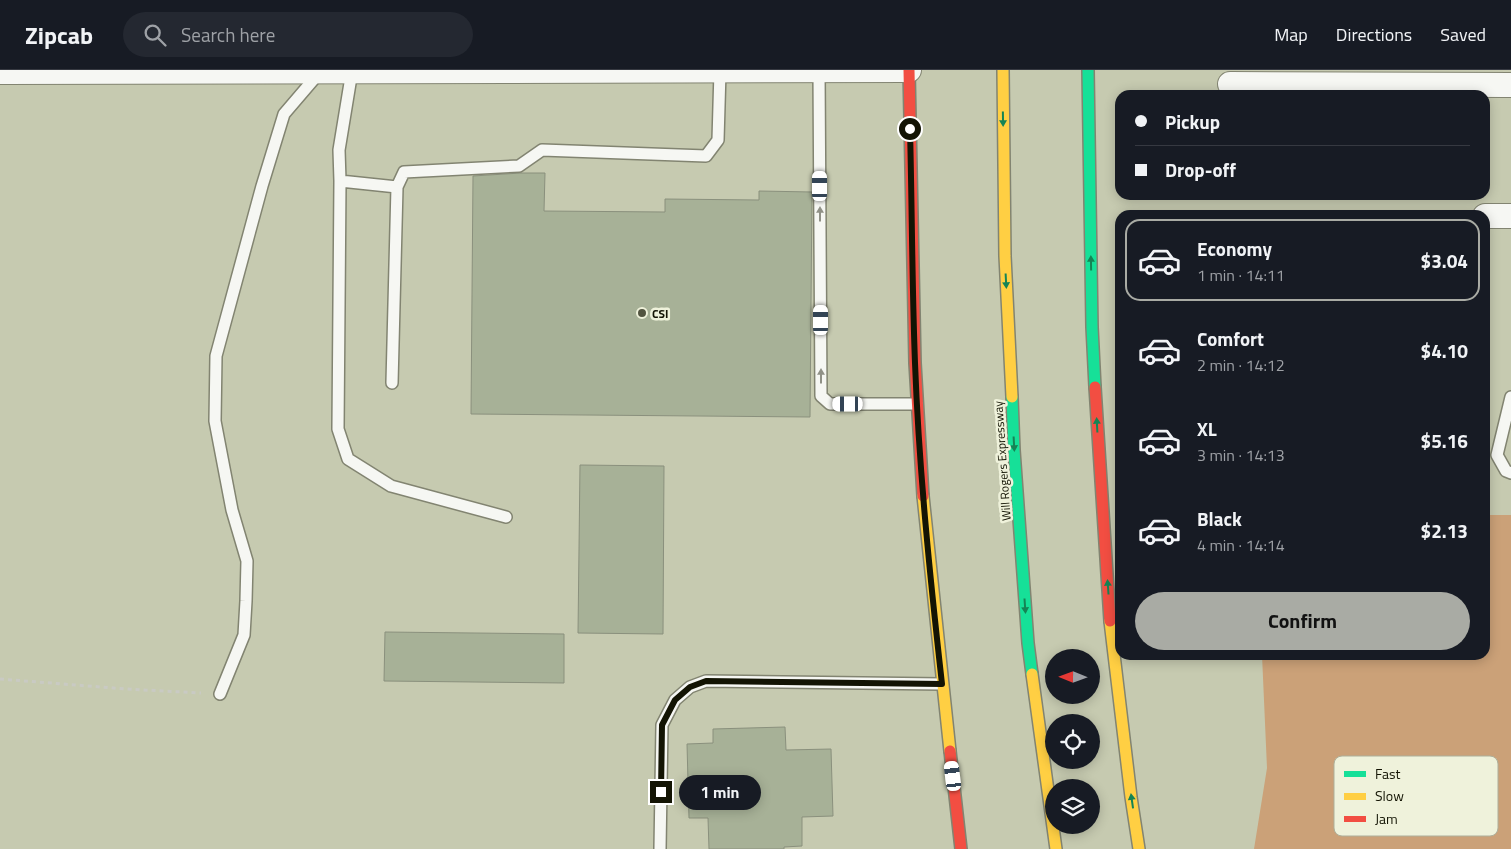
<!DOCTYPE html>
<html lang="en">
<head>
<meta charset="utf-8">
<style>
	:root { --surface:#171b24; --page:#242831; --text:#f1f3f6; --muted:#9ea1a6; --line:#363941; --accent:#a9aba4 }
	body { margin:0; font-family:"Titillium Web",sans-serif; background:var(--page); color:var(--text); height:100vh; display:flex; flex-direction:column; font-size:19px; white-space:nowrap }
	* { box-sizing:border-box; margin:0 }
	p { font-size:16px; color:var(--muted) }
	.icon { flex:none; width:28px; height:28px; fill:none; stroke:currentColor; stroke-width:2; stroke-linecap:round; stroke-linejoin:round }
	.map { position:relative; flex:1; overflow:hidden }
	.details { position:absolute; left:1115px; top:140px; width:375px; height:450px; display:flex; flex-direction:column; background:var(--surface); border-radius:15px; box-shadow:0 2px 12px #0003 }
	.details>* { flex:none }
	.banner { position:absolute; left:1115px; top:20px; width:375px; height:110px; border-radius:15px; box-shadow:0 2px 12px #0003; display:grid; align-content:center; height:110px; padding:0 20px; background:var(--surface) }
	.needle { width:32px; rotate:271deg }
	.buttons { position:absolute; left:1045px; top:579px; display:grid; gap:10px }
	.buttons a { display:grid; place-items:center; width:55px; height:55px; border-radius:50%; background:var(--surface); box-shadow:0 2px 12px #0003; font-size:25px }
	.end { position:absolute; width:22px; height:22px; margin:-11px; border:6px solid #131404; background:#fff; box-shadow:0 0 0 2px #fff }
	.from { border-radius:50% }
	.bubble { position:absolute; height:35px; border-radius:18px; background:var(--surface); box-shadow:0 2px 12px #0003; font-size:16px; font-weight:700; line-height:35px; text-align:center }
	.car { position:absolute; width:15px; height:30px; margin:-15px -8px; border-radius:6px; box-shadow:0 0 4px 1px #0007; background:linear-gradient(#fff 24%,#345 0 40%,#fff 0 76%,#345 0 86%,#fff 0) }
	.banner b { display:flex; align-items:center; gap:18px; height:48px; font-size:19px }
	.banner b+b { border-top:1px solid var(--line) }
	.banner i { width:12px; height:12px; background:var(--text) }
	ul { padding:9px 0 0; list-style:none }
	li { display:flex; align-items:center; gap:15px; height:82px; margin:0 10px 8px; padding:0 10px; border:2px solid transparent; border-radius:15px }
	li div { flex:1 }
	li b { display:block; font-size:19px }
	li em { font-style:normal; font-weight:700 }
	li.on { border-color:var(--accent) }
	li>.icon { width:45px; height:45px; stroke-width:1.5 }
	.primary-button { display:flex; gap:10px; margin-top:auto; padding:10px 20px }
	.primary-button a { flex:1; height:58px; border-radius:30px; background:var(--accent); color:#111; font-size:20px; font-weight:700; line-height:58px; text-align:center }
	header { display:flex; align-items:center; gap:30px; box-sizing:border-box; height:70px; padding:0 25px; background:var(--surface); border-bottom:1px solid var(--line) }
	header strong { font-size:24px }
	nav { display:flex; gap:28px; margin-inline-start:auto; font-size:18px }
	.search { width:350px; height:45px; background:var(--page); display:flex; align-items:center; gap:12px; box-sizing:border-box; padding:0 18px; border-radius:28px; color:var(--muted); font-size:19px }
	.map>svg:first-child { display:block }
	.forest { fill:#cba178 }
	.building { fill:#a7b197; stroke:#8a907d }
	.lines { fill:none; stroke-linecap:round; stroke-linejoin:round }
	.lane-casing { stroke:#828471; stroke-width:14 }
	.street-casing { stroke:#828471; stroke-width:26 }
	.fast-casing { stroke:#828471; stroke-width:14 }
	.slow-casing { stroke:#828471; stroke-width:14 }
	.jam-casing { stroke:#828471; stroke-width:14 }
	.path { stroke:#c9cac3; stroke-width:3; stroke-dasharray:4 4; stroke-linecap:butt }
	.lane { stroke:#f6f7f3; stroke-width:11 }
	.street { stroke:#f6f7f3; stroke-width:24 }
	.fast { stroke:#16e098; stroke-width:11 }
	.slow { stroke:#ffcf43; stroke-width:11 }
	.jam { stroke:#f24e42; stroke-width:11 }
	.oneway { fill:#158455 }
	.oneway2 { fill:#909187 }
	.route { stroke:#131404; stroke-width:6 }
	.poi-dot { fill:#525440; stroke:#eff2db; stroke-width:2 }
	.labels { text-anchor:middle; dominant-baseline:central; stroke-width:5; stroke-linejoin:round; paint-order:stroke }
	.poi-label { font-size:12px; font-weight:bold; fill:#131404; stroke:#eff2db; text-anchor:start }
	.street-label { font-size:12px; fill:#131404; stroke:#eff2db }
	.key { fill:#eff2db; stroke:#adaf9a; stroke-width:1 }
	.key-label { font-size:14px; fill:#131404 }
</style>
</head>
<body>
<header>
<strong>Zipcab</strong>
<div class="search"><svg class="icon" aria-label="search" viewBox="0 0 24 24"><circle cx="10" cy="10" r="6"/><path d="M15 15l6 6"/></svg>Search here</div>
<nav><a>Map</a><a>Directions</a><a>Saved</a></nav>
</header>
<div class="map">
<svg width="1511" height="779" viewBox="0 0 1511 779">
	<rect width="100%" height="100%" fill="#c6cab0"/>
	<path class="forest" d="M 1485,445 L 1511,445 L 1511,779 L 1254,779 L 1267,698 L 1262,585 L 1485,585 Z"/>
	<path class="building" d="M 521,103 L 545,103 L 544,141 L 665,142 L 665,129 L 759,130 L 759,121 L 812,122 L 810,347 L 471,344 L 473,106 Z
		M 580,395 L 664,396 L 663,564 L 578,563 Z
		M 385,562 L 564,564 L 564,613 L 384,611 Z
		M 785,657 L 786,680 L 831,679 L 833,746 L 802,747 L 802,776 L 784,777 L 784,779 L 709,779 L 708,748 L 689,748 L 687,674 L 713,673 L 713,659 Z"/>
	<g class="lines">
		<defs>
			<path id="lane" d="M 351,0 L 352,1 L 339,80 L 340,111 L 397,117
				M 819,1 L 821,326 L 830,334 L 917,334
				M 340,111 L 338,359 L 348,389 L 391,416 L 506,447
				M 392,313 L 397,117 L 404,102 L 519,96 L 542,80 L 706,86 L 718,70 L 720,1
				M 1511,327 L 1497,385 L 1506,401 L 1511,403
				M 220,624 L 244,565 L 246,531 L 247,491 L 232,440 L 215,351 L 216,286 L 262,116 L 284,44 L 320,2
				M 660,779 L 662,655 L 675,630 L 690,617 L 706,611 L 942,614"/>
			<path id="street" d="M 0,2 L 909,0
				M 1230,14 L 1511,15
				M 1485,146 L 1511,146"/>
			<path id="fast" d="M 1088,0 L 1092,257 L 1095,317
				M 1012,327 L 1014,380 L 1028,573 L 1032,604"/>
			<path id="slow" d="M 1003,0 L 1005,186 L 1012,327
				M 923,426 L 950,681
				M 1110,551 L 1131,727 L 1139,779
				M 1032,604 L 1056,779"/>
			<path id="jam" d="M 909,0 L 915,293 L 923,426
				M 1095,317 L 1110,551
				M 950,681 L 961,779"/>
		</defs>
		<use href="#lane" class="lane-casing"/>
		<use href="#street" class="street-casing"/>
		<use href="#fast" class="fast-casing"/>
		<use href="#slow" class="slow-casing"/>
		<use href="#jam" class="jam-casing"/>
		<path class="path" d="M 0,609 L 126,619 L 201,623"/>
		<use href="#lane" class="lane"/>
		<use href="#street" class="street"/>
		<use href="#fast" class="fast"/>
		<use href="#slow" class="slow"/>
		<use href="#jam" class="jam"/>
	</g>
	<defs><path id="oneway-solid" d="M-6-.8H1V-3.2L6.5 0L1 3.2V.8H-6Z" transform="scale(1.25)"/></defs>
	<g class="oneway">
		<use href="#oneway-solid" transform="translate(1003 49) rotate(89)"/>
		<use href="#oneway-solid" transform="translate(1091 193) rotate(-91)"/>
		<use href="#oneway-solid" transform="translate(1006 211) rotate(87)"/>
		<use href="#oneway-solid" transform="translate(1097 355) rotate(-93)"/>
		<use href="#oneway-solid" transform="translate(1014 374) rotate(87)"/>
		<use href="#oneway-solid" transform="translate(1108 517) rotate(-94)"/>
		<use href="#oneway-solid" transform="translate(1025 536) rotate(86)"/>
		<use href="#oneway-solid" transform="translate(1132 731) rotate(-98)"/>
	</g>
	<g class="oneway2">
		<use href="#oneway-solid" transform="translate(820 144) rotate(-90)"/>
		<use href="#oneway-solid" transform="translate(821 306) rotate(-90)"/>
	</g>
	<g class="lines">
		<path class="route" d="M 661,722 L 662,655 L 675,630 L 690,617 L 706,611 L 942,614 C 930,507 919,400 915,293 C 912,215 912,137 910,59"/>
	</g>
	<circle class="poi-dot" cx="642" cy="243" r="5"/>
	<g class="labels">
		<g class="poi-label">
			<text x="652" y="243">CSI</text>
		</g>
		<g class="street-label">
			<text transform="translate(1002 391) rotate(-94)">Will Rogers Expressway</text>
		</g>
	</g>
	<rect x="1334" y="686" width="164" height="80" rx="8" class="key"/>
	<rect x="1344" y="701" width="22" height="6" fill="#16e098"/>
	<rect x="1344" y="723" width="22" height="7" fill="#ffcf43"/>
	<rect x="1344" y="746" width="22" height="6" fill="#f24e42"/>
	<g class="key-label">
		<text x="1375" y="709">Fast</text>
		<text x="1375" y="731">Slow</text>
		<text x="1375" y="754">Jam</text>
	</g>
</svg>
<div class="buttons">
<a><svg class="needle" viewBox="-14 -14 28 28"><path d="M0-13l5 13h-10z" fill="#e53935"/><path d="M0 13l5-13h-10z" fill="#9ea1a6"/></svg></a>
<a><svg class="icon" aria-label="locate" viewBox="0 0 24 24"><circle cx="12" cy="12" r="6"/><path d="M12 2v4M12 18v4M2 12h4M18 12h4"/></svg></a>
<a><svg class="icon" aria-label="layers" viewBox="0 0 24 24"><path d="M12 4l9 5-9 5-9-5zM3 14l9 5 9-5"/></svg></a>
</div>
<i class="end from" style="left:910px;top:59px"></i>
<i class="end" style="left:661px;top:722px"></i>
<div class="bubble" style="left:679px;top:705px;width:82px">1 min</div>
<i class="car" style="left:820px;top:116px;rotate:0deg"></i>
<i class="car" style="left:821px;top:250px;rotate:0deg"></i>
<i class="car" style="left:848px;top:334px;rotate:270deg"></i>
<i class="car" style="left:953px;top:706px;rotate:353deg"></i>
<div class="banner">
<b><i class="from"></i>Pickup</b>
<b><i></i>Drop-off</b>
</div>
<section class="details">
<ul>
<li class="on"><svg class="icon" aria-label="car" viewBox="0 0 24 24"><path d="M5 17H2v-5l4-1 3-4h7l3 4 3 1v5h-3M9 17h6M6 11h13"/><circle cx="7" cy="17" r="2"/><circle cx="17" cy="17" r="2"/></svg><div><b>Economy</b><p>1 min · 14:11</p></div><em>$3.04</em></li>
<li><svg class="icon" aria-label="car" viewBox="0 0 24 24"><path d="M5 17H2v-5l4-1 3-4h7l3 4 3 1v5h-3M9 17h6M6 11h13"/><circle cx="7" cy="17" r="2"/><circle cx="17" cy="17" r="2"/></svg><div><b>Comfort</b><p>2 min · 14:12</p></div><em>$4.10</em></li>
<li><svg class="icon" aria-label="car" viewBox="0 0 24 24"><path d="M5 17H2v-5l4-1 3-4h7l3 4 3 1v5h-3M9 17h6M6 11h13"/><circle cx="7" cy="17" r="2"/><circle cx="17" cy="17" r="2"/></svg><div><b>XL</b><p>3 min · 14:13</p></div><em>$5.16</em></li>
<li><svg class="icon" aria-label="car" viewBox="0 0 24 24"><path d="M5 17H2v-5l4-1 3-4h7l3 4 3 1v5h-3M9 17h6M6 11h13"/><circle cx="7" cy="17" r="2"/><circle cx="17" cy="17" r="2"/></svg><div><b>Black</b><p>4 min · 14:14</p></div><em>$2.13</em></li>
</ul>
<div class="primary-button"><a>Confirm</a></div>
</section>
</div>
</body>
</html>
